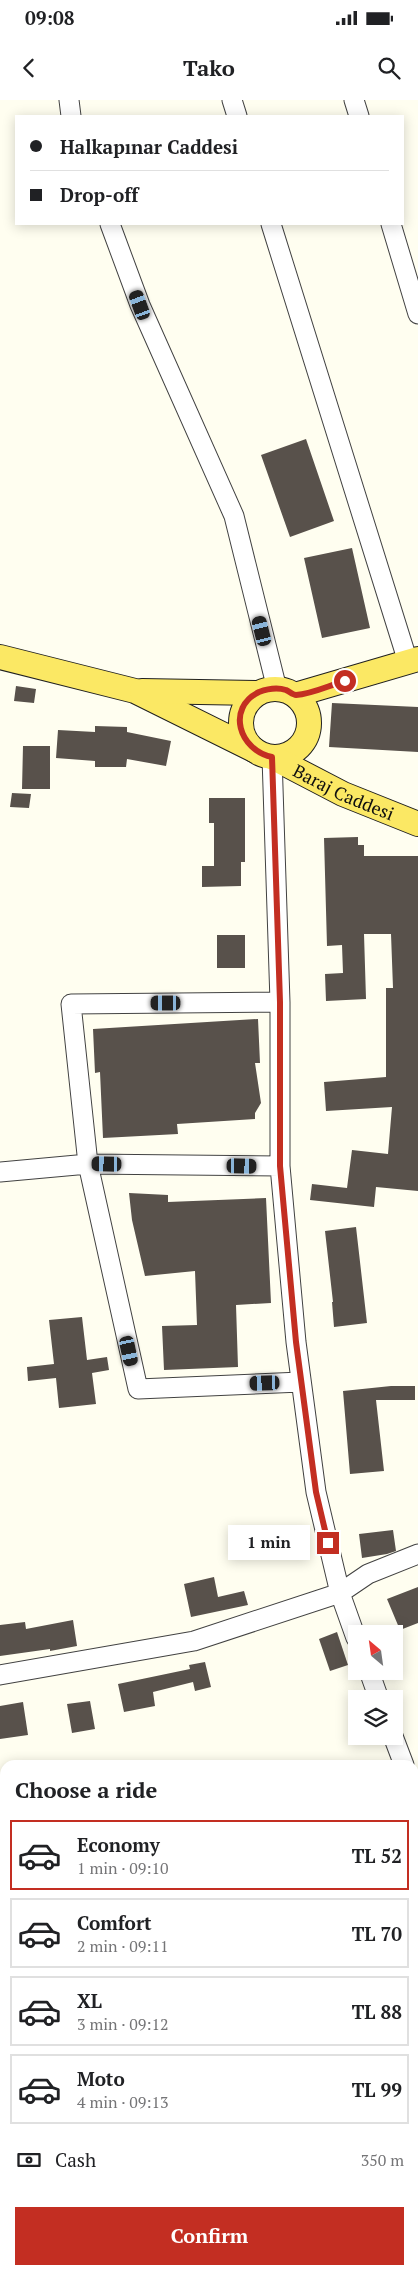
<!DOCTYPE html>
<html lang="en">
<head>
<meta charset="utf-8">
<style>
	:root { --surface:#fff; --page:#f2f2f2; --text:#202124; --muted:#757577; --line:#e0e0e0; --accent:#c32e22 }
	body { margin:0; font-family:"PT Serif",serif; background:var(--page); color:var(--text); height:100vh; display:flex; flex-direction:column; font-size:19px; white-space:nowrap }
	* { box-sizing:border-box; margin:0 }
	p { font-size:16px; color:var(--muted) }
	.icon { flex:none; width:28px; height:28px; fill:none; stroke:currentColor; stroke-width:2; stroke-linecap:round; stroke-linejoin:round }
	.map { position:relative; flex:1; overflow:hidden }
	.drawer { position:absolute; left:0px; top:1660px; width:419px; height:515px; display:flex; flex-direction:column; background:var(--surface); border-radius:15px 15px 0 0; box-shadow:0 2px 12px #0003 }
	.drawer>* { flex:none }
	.banner { position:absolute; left:15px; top:15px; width:389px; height:110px; border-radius:0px; box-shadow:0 2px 12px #0003; display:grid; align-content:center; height:110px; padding:0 15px; background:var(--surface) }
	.needle { width:32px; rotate:331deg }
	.fabs { position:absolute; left:348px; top:1525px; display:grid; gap:10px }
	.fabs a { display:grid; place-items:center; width:55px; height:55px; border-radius:0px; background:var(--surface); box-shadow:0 2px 12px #0003; font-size:25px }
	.end { position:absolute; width:22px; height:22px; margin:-11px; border:6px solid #c32e22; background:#fff; box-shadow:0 0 0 2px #fff }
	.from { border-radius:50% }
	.bubble { position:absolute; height:35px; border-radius:0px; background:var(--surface); box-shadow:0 2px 12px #0003; font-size:16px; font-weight:800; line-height:35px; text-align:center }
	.car { position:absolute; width:15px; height:30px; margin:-15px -8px; border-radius:6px; box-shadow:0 0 4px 1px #0007; background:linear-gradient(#222 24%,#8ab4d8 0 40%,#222 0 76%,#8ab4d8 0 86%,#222 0) }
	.banner b { display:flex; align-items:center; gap:18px; height:48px; font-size:19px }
	.banner b+b { border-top:1px solid var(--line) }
	.banner i { width:12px; height:12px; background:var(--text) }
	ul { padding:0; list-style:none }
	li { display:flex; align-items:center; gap:15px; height:70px; margin:0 10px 8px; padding:0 5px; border:2px solid var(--line); border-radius:0px }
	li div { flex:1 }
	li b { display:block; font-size:19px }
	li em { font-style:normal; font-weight:800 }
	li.on { border-color:var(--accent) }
	li>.icon { width:45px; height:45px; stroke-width:1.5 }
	h2 { padding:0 15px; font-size:22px; line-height:60px }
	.pay { display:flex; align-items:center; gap:12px; height:55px; padding:0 15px; font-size:19px }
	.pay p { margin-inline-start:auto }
	.action { display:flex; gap:10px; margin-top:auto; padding:10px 15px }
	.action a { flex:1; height:58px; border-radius:0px; background:var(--accent); color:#fff; font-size:20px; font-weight:800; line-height:58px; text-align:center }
	.status { display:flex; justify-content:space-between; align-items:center; height:35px; padding:0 25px; background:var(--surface); direction:ltr }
	.status svg { height:14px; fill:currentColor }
	header { display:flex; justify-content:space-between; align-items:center; height:65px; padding:0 15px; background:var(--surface); font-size:22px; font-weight:800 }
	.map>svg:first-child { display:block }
	.building { fill:#58514b }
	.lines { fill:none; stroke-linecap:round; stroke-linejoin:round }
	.minor-casing { stroke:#424242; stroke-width:21 }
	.major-casing { stroke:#202020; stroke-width:26 }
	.minor { stroke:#fff; stroke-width:19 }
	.major { stroke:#fbe864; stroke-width:24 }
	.route { stroke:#c32e22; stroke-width:6 }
	.labels { text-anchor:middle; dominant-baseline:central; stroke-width:5; stroke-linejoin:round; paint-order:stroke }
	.street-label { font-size:18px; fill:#0f0f0f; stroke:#fff }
</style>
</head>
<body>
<div class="status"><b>09:08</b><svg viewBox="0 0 49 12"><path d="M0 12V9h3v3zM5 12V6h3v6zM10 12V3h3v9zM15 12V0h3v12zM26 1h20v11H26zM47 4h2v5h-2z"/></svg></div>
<header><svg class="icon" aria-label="back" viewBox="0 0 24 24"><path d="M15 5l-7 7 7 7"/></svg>Tako<svg class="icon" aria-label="search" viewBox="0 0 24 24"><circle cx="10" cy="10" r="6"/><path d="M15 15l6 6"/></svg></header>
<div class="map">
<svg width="418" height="2175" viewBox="0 0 418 2175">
	<rect width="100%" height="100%" fill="#fffef0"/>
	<path class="building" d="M 306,339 L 334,421 L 290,437 L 261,355 Z
		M 352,448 L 370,528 L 322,538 L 304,458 Z
		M 16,586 L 36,589 L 34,603 L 14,601 Z
		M 332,603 L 418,607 L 418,652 L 329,647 Z
		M 95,626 L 127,627 L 127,632 L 171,641 L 166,666 L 127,659 L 126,667 L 95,667 L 95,661 L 56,658 L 58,630 L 95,632 Z
		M 23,646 L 50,646 L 50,689 L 22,689 Z
		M 12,693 L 31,694 L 29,708 L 10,707 Z
		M 209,698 L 245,698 L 245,762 L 241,762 L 241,786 L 202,787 L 202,766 L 214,766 L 214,723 L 209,723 Z
		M 358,737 L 358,745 L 364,745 L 364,756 L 418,756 L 418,1091 L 376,1087 L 374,1107 L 310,1100 L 312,1084 L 347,1088 L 352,1050 L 388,1054 L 392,1007 L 326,1011 L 324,982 L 386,977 L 386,888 L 393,888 L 391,834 L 364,834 L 366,899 L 326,901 L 325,874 L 343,873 L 342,845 L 327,846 L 324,738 Z
		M 217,835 L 245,835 L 245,868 L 217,868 Z
		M 258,919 L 260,963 L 255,963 L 261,1003 L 255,1013 L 255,1019 L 177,1024 L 178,1034 L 103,1038 L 100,972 L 95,973 L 93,929 Z
		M 129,1093 L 168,1095 L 168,1102 L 266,1098 L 271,1203 L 236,1205 L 238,1267 L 164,1270 L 162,1226 L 197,1225 L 195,1171 L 145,1176 L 132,1120 Z
		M 356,1127 L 367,1223 L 334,1227 L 332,1202 L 333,1202 L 325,1131 Z
		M 82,1217 L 87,1260 L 107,1257 L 109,1270 L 92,1273 L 96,1304 L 59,1308 L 56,1278 L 28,1281 L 27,1267 L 54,1264 L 49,1220 Z
		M 391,1286 L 415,1286 L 415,1300 L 376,1300 L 384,1371 L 350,1374 L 343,1291 Z
		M 393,1430 L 396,1451 L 387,1454 L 362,1458 L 359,1434 Z
		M 214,1477 L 218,1497 L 244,1491 L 248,1505 L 191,1517 L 184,1484 Z
		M 418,1487 L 418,1523 L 400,1530 L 387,1499 Z
		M 73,1520 L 77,1546 L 50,1551 L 50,1549 L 0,1556 L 0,1525 L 25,1522 L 26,1529 Z
		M 337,1532 L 348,1565 L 330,1571 L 319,1539 Z
		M 205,1562 L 211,1587 L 195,1591 L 193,1582 L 153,1592 L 155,1606 L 124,1612 L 118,1584 L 190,1569 L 189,1565 Z
		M 90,1601 L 95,1629 L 72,1633 L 67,1604 Z
		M 23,1602 L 28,1635 L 0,1639 L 0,1606 Z"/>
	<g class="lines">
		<defs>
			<path id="minor" d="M 69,0 L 71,16
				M 232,0 L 237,16
				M 354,0 L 359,16
				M 110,124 L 140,205 L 234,416 L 277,589
				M 271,124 L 408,562
				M 391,124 L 418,214
				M 272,657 L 280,902 L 280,1066 L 296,1242 L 316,1392 L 340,1493 L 356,1538
				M 280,902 L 71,904 L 88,1064 L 138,1289 L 301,1282
				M 0,1072 L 88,1064 L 280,1066
				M 369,1571 L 379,1599
				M 0,1575 L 194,1541 L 340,1493 L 368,1474 L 418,1454
				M 393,1636 L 404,1665
				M 414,1694 L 418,1707
				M 414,1750 L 418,1750
				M 0,1786 L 5,1787
				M 414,2007 L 418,2007
				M 0,2164 L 5,2163"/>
			<g id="major">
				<path d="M 0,557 L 135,591 L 254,650"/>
				<circle cx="275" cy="623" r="34"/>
				<path d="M 142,591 L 258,593"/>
				<path d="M 295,595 L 418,559"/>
				<path id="s1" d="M 272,657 L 343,694 L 418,724"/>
			</g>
		</defs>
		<use href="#minor" class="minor-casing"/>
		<use href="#major" class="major-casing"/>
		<use href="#minor" class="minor"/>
		<use href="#major" class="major"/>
	</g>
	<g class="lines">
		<path class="route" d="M 328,1443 L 316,1392 L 296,1242 L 280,1066 L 280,902 L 272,657 C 239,650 226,608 259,592 C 267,589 277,587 286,590 C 290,592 293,595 296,595 C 312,594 330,585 345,581"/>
	</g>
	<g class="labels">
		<g class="street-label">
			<text stroke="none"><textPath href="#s1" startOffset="80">Baraj Caddesi</textPath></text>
		</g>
	</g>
</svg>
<div class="fabs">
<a><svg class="needle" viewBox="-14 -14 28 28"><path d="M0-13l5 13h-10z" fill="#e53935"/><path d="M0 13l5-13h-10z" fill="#757577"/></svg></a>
<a><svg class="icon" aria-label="layers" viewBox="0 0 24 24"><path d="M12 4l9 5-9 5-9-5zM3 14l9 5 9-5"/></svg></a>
</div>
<i class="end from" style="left:345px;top:581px"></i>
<i class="end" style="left:328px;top:1443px"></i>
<div class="bubble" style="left:228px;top:1425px;width:82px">1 min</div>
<i class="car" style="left:140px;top:205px;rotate:340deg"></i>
<i class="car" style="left:262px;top:531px;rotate:346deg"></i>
<i class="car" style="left:166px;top:903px;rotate:270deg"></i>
<i class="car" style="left:107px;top:1064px;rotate:271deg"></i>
<i class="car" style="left:242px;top:1066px;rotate:91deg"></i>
<i class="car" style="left:129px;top:1251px;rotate:168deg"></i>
<i class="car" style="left:265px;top:1283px;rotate:268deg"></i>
<div class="banner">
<b><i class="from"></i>Halkapınar Caddesi</b>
<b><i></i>Drop-off</b>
</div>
<section class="drawer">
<h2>Choose a ride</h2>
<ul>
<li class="on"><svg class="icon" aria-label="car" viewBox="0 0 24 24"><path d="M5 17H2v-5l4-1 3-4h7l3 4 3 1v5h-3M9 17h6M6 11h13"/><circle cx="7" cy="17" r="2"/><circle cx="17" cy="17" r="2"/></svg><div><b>Economy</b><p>1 min · 09:10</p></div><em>TL 52</em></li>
<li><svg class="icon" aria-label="car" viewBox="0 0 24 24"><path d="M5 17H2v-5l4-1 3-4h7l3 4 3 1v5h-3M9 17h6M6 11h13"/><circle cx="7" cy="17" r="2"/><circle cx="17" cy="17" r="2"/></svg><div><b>Comfort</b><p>2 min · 09:11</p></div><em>TL 70</em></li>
<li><svg class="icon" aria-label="car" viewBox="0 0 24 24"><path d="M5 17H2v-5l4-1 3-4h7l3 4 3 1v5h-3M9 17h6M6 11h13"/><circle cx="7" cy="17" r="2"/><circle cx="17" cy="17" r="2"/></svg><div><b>XL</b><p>3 min · 09:12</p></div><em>TL 88</em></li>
<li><svg class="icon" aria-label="car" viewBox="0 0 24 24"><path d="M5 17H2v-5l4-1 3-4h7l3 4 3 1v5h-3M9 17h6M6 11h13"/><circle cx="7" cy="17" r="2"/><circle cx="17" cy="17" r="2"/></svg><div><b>Moto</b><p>4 min · 09:13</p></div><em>TL 99</em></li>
</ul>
<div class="pay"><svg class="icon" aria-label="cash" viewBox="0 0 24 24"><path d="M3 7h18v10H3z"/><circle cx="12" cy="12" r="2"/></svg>Cash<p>350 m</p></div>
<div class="action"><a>Confirm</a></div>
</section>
</div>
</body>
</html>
